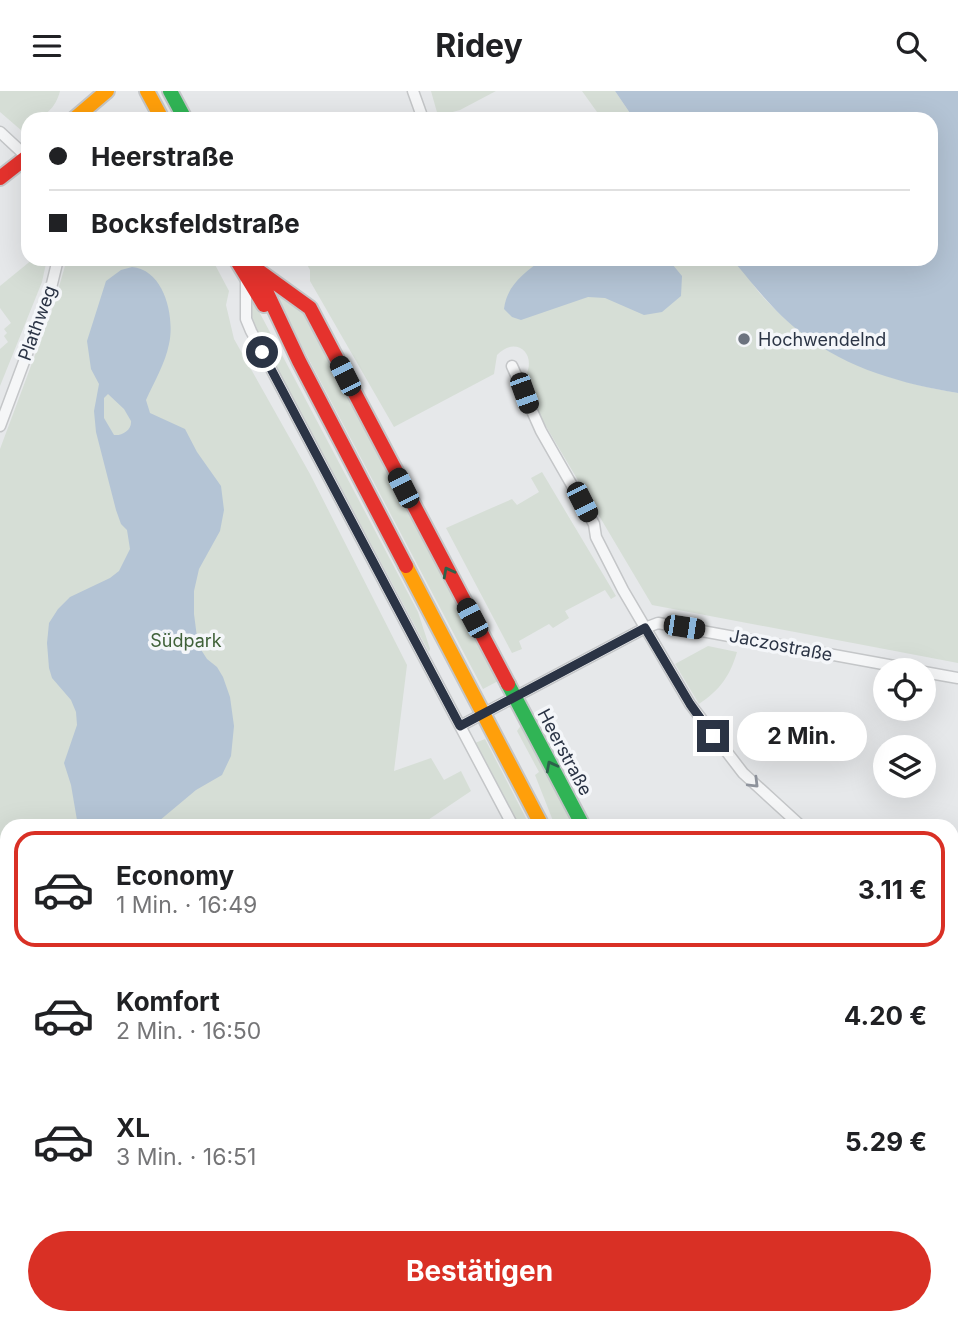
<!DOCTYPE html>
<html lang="de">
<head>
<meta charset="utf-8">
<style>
	:root { --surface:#fff; --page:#f6f6f6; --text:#202124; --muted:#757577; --line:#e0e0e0; --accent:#d93025 }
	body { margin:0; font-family:Inter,sans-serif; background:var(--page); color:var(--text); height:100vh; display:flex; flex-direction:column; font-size:26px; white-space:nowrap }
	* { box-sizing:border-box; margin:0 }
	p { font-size:23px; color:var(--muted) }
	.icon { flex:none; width:38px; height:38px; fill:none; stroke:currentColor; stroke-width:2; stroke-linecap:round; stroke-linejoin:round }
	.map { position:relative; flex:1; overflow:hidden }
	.drawer { position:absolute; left:0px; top:728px; width:959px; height:506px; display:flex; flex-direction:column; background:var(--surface); border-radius:21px 21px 0 0; box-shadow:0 7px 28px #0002 }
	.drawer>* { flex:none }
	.guide { position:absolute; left:21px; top:21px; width:917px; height:154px; border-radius:21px; box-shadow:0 7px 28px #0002; display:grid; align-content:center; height:154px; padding:0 28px; background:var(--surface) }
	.controls { position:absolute; left:873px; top:567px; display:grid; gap:14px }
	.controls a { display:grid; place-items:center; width:63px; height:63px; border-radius:50%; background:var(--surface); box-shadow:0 7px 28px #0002; font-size:35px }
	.end { position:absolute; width:32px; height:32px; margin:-16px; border:9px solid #2b3445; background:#fff; box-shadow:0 0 0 4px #fff }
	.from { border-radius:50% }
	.bubble { position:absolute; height:49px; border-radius:24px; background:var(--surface); box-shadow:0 7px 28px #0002; font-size:23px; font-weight:700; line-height:49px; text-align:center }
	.car { position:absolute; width:21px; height:42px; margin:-21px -10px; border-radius:9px; box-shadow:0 0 5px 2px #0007; background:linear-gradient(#222 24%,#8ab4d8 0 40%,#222 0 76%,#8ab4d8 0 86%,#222 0) }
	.guide b { display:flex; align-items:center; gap:24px; height:66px; font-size:26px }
	.guide b+b { border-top:2px solid var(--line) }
	.guide i { width:18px; height:18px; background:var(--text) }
	ul { padding:12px 0 0; list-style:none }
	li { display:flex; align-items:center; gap:21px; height:116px; margin:0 14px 10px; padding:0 14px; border:4px solid transparent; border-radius:21px }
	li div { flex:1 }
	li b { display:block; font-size:26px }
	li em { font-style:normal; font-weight:700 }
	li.selected { border-color:var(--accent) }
	li>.icon { width:63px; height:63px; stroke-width:1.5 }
	.primary-button { display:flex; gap:14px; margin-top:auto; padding:14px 28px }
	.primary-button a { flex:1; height:80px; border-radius:42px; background:var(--accent); color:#fff; font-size:28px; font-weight:700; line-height:80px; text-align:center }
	header { display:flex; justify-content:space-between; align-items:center; height:91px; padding:0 28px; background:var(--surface); font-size:32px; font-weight:700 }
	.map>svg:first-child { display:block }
	.built { fill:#d4d7dd }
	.green { fill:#d6ded6 }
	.water { fill:#b4c4d5; fill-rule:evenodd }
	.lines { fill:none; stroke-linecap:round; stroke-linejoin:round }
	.street-casing { stroke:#c4c6c8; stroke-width:13 }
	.fast-casing { stroke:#c4c6c8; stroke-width:18 }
	.slow-casing { stroke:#c4c6c8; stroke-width:18 }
	.jam-casing { stroke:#c4c6c8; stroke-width:18 }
	.street { stroke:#f5f6f7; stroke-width:10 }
	.fast { stroke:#30b455; stroke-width:14 }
	.slow { stroke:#ff9f0a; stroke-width:14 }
	.jam { stroke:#e5322d; stroke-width:14 }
	.oneway { stroke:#2d614b }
	.oneway2 { stroke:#90959e }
	.route { stroke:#2b3445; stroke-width:9 }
	.poi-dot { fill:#6c737f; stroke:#f4f6f9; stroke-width:2.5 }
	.labels { text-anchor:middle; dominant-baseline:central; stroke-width:7; stroke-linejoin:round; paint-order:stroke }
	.street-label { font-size:18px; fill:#2b3445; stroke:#f4f6f9 }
	.poi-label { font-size:18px; fill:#2b3445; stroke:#f4f6f9; text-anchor:start }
	.park-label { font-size:18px; fill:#3f6138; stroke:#f4f6f9 }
</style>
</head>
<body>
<header><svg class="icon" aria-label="menu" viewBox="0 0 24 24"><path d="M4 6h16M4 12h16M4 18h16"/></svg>Ridey<svg class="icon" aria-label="search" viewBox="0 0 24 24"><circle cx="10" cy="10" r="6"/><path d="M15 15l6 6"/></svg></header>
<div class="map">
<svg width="958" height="1233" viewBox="0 0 958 1233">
	<rect width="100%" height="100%" fill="#e6e8ea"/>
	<path class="built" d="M 657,1227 L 750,1227 L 754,1233 L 660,1233 Z"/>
	<path class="green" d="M 0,0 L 60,0 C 56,16 45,28 28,28 L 28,35 L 22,40 L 0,21 Z
		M 431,0 L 496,0 L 460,19 L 438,25 Z
		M 582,0 L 615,0 L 634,28 L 602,28 Z
		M 33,168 L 47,168 L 42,191 L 0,295 L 0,258 L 8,251 L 4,245 L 7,242 L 4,238 L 11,232 L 0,217 L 0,195 Z
		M 67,168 L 212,168 L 229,200 L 226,214 L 234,248 L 310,383 L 407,574 L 394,680 L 431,667 L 444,689 L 461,680 L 471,700 L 419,735 L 7,735 L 7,1227 L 221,1227 L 228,1233 L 0,1233 L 0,358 L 54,213 Z
		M 304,168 L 735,168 C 745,181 753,195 764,207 C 816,264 884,290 958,302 L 958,572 L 652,514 L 541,327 L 525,286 C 538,263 516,244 497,264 L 494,283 L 394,336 L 310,190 L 310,179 Z
		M 281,202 L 305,219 L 500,589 L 483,598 L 278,210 Z
		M 252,211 L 254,211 L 418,521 L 430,558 L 429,561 L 258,242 L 251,224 Z
		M 542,381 L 616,505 L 611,508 L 605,499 L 565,520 L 569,527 L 553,537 L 549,533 L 519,550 L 522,558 L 512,562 L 446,437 L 512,408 L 517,414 L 539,401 L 531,387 Z
		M 708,555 L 737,561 C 730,585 720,599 699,613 L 675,573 Z
		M 522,633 L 576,735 L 555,735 L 535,684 L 539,681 L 517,640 Z
		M 485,648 L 530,735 L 519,735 L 475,652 Z"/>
	<path class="water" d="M 615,0 L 958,0 L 958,302 C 903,293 848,278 803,243 C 777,224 757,198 736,173 L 735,168 L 931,168 L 931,28 L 634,28 Z
		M 543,168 L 668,168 L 682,185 L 681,205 L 662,221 L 644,224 L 605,207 L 588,206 L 521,229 L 512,226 L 504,218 C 507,194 524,182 543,168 Z
		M 132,176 C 165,179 175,227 169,253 C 165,273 154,291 146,309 L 150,322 L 185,338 L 197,361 L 221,395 L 224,419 L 220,440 L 199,478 L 194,500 L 194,523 L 198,554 L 207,568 L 217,576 L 223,586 L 230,606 L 234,635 L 231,665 L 222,684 L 196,699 L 153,735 L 78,735 L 71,694 L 64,672 L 77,634 L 76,621 L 71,609 L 52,587 L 49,577 L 47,552 L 49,532 L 58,518 L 70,506 L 110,487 L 119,480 L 130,458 L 127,439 L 121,433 L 116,419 L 96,341 L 94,320 L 99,293 L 91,278 L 87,250 L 106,190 L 121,179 ZM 108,303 L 124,318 L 131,330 C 132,339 122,345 114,344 L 104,327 L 104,307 Z"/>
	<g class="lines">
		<defs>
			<path id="street" d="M 413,0 L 423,28
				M 0,41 L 28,67
				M 246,189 L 246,228 L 251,240 L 513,735
				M 512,275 L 541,340 L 594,433 L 596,446 L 623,499 L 690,613 L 743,682 L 801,735
				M 0,335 L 50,201 L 58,168
				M 924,581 L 958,587
				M 460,635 L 645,537 L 658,532 L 916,579
				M 952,753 L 958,753
				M 952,1018 L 958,1025
				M 236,1227 L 242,1233
				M 773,1227 L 779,1233
				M 841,1227 L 845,1233"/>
			<path id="fast" d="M 170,0 L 185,28
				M 508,593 L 583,735"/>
			<path id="slow" d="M 147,0 L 162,28
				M 74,28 L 107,0
				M 406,475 L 542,735
				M 805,1227 L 811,1233"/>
			<path id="jam" d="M 0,87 L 28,65
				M 236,168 L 264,214
				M 251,168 L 299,270 L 406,475
				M 256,178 L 310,217 L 508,593"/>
		</defs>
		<use href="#street" class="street-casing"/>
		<use href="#fast" class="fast-casing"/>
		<use href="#slow" class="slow-casing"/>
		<use href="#jam" class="jam-casing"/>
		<use href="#street" class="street"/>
		<use href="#fast" class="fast"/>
		<use href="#slow" class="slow"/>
		<use href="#jam" class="jam"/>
	</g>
	<defs><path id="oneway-chevron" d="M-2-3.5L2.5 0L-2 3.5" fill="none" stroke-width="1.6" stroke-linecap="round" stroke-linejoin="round" transform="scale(1.75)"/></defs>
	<g class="oneway">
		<use href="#oneway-chevron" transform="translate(448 481) rotate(-118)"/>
		<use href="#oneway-chevron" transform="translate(551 675) rotate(-118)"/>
	</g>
	<use class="oneway2" href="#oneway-chevron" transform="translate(754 692) rotate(45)"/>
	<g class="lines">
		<path class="route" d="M 262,261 L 460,635 L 645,537 L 690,613 L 713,645"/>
	</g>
	<circle class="poi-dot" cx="744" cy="248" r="7"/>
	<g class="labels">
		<g class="street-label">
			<text transform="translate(37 232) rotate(-70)">Plathweg</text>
			<text transform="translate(781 554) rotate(11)">Jaczostraße</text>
			<text transform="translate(565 661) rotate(62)">Heerstraße</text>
		</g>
		<g class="poi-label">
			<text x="758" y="248">Hochwendelnd</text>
		</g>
		<g class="park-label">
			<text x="186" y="549">Südpark</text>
		</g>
	</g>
</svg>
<div class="controls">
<a><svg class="icon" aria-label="locate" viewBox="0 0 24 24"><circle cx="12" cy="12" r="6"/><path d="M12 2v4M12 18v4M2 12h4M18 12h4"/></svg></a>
<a><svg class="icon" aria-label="layers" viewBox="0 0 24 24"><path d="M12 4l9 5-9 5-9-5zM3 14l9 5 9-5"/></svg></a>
</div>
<i class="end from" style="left:262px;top:261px"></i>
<i class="end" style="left:713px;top:645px"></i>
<div class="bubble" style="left:737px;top:621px;width:130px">2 Min.</div>
<i class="car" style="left:345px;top:285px;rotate:333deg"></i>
<i class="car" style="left:524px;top:302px;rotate:160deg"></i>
<i class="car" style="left:403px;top:397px;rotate:333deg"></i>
<i class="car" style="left:582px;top:411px;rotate:153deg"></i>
<i class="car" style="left:472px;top:527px;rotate:332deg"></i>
<i class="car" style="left:684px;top:536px;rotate:99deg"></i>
<div class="guide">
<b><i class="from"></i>Heerstraße</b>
<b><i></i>Bocksfeldstraße</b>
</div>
<section class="drawer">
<ul>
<li class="selected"><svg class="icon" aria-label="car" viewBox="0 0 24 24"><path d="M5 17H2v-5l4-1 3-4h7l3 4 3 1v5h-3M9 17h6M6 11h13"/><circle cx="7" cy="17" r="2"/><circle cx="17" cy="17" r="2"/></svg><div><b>Economy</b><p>1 Min. · 16:49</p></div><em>3.11 €</em></li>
<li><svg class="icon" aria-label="car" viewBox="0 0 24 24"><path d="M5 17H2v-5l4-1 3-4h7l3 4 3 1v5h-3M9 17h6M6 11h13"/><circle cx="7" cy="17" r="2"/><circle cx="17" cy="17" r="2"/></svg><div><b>Komfort</b><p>2 Min. · 16:50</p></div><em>4.20 €</em></li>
<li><svg class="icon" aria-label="car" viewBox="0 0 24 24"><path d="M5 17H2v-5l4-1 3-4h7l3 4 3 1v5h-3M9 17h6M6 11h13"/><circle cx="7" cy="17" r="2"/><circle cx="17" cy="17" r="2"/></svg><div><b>XL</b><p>3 Min. · 16:51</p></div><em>5.29 €</em></li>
</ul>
<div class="primary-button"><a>Bestätigen</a></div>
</section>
</div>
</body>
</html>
